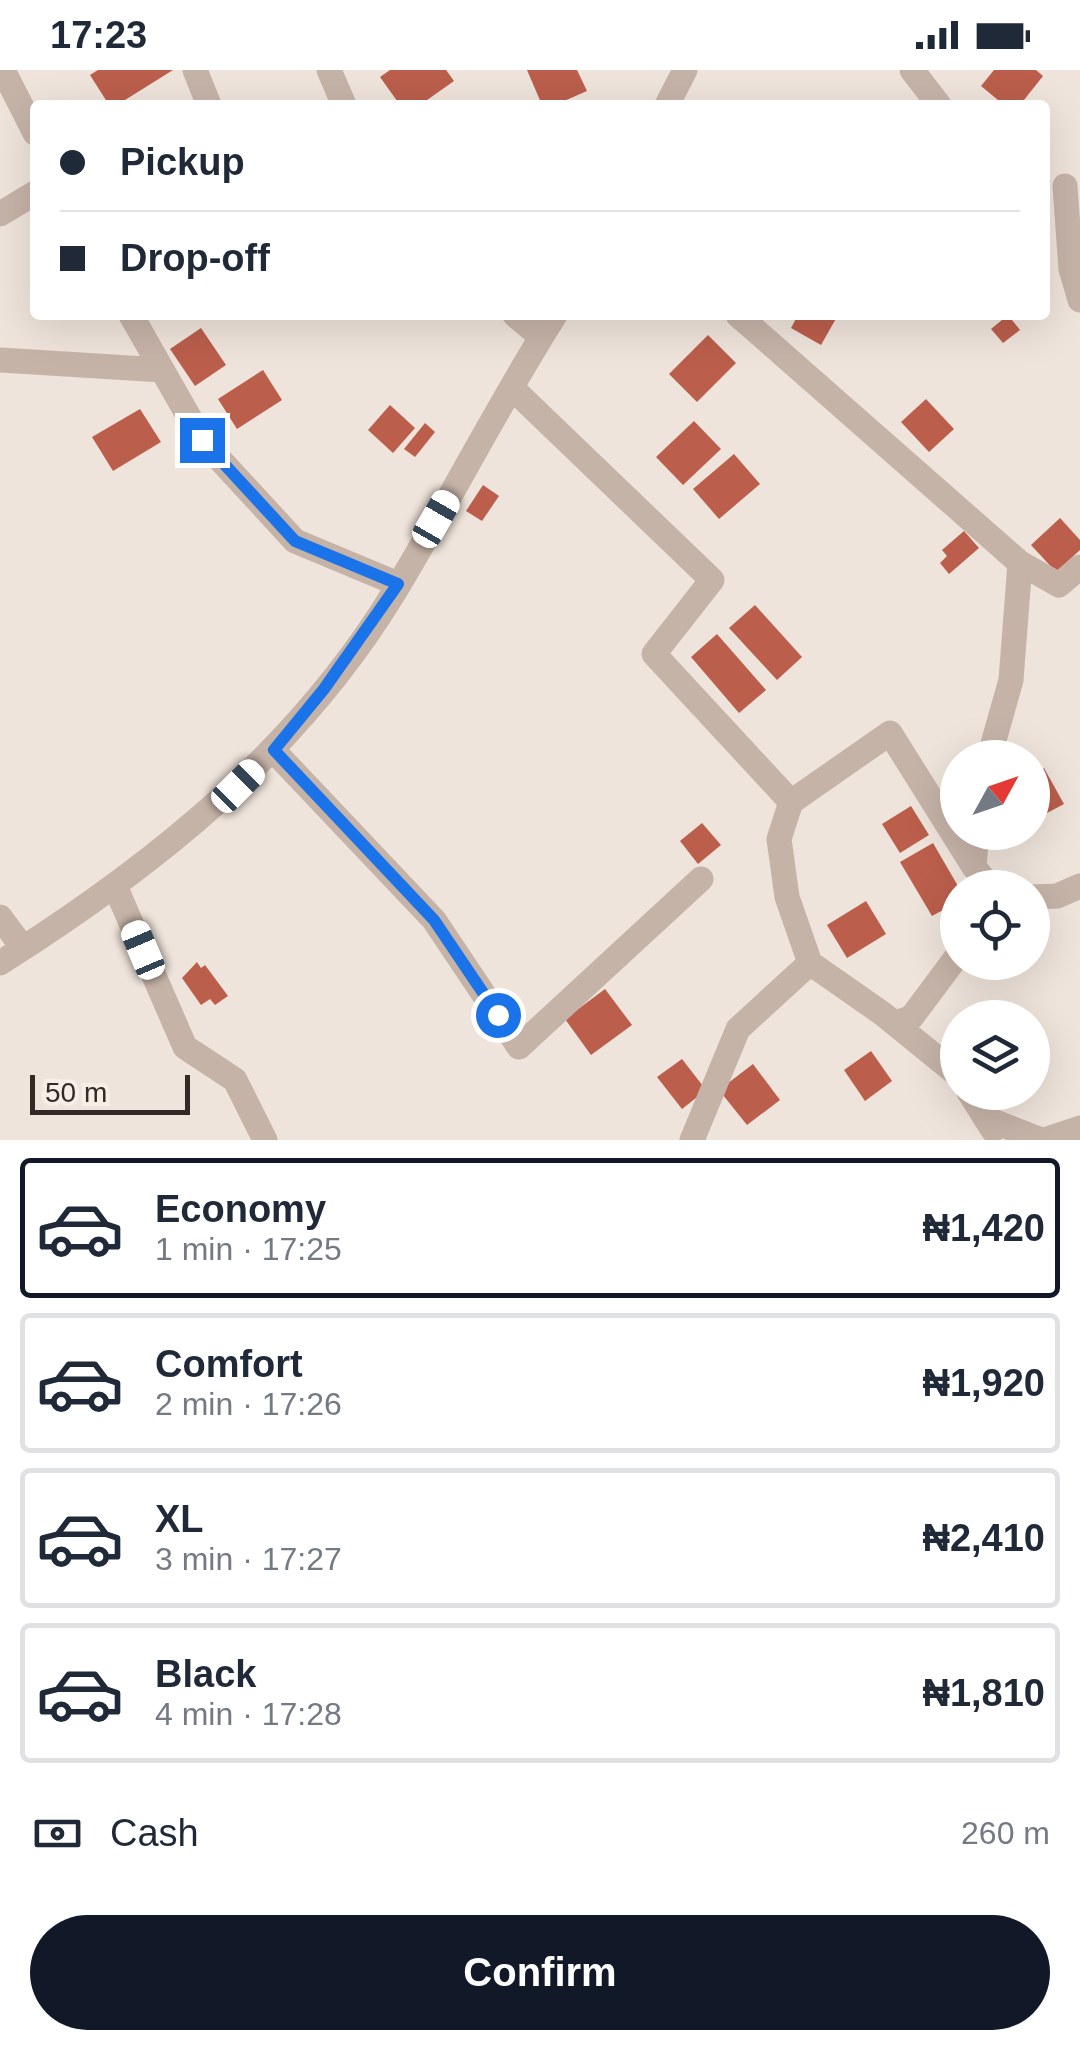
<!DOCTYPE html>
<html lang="en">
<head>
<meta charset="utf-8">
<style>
	:root { --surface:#fff; --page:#f2f2f3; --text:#1f2937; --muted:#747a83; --line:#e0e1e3; --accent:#111827 }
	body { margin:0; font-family:Helvetica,sans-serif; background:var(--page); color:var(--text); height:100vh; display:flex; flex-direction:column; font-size:38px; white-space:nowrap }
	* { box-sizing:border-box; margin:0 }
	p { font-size:32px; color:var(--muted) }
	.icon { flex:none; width:55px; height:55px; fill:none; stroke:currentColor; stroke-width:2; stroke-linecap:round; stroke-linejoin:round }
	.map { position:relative; height:1070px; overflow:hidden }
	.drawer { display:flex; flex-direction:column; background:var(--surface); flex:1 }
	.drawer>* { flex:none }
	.banner { position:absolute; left:30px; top:30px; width:1020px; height:220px; border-radius:10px; box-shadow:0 10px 40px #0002; display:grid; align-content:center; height:220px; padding:0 30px; background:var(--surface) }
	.needle { width:65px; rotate:50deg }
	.fabs { position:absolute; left:940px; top:670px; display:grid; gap:20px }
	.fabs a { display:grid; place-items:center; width:110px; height:110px; border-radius:50%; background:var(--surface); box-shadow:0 10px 40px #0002; font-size:50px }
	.scale { position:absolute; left:30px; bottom:25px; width:160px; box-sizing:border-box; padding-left:10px; border:5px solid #332a27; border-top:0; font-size:28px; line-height:35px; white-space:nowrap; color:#332a27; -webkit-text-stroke:8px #f7eee6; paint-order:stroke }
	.end { position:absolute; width:45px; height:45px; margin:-22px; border:12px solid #1a73e8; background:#fff; box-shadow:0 0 0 5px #fff }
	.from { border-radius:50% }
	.car { position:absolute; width:30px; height:60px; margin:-30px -15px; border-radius:12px; box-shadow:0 0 8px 2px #0007; background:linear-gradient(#fff 24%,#345 0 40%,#fff 0 76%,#345 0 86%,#fff 0) }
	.banner b { display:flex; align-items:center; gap:35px; height:95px; font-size:38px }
	.banner b+b { border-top:2px solid var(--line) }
	.banner i { width:25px; height:25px; background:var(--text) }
	ul { padding:18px 0 0; list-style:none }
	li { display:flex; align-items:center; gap:30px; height:140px; margin:0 20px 15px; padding:0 10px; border:5px solid var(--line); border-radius:10px }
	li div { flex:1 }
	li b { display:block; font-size:38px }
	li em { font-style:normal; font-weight:800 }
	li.on { border-color:var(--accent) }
	li>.icon { width:90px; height:90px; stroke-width:1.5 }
	.pay { display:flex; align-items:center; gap:25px; height:110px; padding:0 30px; font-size:38px }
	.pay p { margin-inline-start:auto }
	.button { display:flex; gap:20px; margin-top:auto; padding:20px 30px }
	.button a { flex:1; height:115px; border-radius:60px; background:var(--accent); color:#fff; font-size:40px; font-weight:800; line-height:115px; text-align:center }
	.status { display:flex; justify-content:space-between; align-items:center; height:70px; padding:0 50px; background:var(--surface); direction:ltr }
	.status svg { height:28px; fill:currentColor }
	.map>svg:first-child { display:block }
	.building { fill:#bb5e4c }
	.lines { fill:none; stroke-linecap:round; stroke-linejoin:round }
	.street { stroke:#c6b3a8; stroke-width:25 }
	.route { stroke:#1a73e8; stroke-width:12 }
</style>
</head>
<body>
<div class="status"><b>17:23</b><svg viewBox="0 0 49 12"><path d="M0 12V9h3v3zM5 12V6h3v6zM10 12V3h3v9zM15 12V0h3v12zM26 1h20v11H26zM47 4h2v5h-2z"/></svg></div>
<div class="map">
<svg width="1080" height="1070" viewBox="0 0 1080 1070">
	<rect width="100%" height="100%" fill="#efe4db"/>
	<path class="building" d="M 98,0 L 173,0 L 117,35 L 109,35 L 90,5 Z
		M 390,0 L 446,0 L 454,11 L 420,35 L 400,35 L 380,7 Z
		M 527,0 L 577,0 L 587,21 L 555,35 L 542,35 Z
		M 994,0 L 1036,0 L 1043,6 L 1020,35 L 1004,35 L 981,16 Z
		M 798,245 L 838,245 L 821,275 L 791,258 Z
		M 1008,245 L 1020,260 L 1003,273 L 991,259 Z
		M 201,258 L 226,295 L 195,316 L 170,279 Z
		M 708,265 L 736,293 L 697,332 L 669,304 Z
		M 263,300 L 282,330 L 237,359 L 218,329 Z
		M 926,329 L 954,359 L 929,382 L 901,352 Z
		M 390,335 L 415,358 L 393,383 L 368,360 Z
		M 140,339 L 161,372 L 113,401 L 92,367 Z
		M 694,351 L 721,379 L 683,415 L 656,387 Z
		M 425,353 L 435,362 L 415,387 L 404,379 Z
		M 734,384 L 760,414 L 719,449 L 693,419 Z
		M 483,415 L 499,426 L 482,451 L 466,441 Z
		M 1060,448 L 1080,470 L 1080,480 L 1056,502 L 1031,475 Z
		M 964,461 L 979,478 L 949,504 L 940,493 L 947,486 L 942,480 Z
		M 755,535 L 802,587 L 777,610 L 729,558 Z
		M 717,564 L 766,620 L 739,643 L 691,587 Z
		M 1044,698 L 1064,734 L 1032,751 L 1032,704 Z
		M 911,736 L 929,765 L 900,783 L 882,754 Z
		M 702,753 L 721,775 L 698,794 L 680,771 Z
		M 933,773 L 958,816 L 958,832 L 932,846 L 900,792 Z
		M 866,831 L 886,864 L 847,888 L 827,855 Z
		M 197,892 L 201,898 L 205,895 L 228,926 L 215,935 L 210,929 L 201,935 L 182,908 Z
		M 605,919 L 632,955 L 591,985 L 565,949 Z
		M 871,981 L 892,1011 L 865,1031 L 844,1000 Z
		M 682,989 L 706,1020 L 682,1039 L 657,1007 Z
		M 753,994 L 780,1030 L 747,1055 L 719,1020 Z"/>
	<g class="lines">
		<path class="street" d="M 3,0 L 35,63
			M 195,0 L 209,35
			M 329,0 L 344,35
			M 912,0 L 939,35
			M 667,35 L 685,0
			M 1065,116 L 1071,199 L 1080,230
			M 0,144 L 35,123
			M 131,245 L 202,370 L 295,471 L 398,514
			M 515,245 L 541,267
			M 738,245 L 1020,493
			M 0,290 L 162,300
			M 512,318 L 712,510 L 654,584 L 791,732 L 779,769 L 787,827 L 810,893 L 883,944 L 958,1005
			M 273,680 L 434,850 L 519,977 L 701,809
			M 989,688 L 1011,610 L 1020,493 L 1059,515 L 1080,497
			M 791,732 L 890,663 L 974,797
			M 977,762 L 974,797 L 991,818
			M 115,816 L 185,977 L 235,1010 L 265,1070
			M 1032,827 L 1057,826 L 1080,816
			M 0,847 L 23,878
			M 0,893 C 155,795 298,681 395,521 C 450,430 498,335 555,245
			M 894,953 L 911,948 L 958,885
			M 969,1022 L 993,1060
			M 985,1048 L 1041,1070
			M 692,1070 L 738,959 L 810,893
			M 1044,1070 L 1080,1058"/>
	</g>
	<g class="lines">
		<path class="route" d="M 202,370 L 295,471 L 398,514 L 324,619 L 274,680 L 434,850 L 498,945"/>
	</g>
</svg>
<div class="fabs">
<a><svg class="needle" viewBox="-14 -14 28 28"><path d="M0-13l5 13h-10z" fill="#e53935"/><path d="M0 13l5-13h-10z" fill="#747a83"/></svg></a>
<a><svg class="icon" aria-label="locate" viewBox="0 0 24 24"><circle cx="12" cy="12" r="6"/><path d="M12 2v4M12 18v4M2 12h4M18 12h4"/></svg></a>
<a><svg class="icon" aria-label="layers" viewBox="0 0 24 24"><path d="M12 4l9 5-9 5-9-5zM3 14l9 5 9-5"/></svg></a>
</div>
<div class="scale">50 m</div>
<i class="end from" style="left:498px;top:945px"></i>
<i class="end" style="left:202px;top:370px"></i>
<i class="car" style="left:436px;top:449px;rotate:30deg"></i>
<i class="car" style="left:238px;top:716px;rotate:45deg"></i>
<i class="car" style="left:143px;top:880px;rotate:337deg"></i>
<div class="banner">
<b><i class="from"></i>Pickup</b>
<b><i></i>Drop-off</b>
</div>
</div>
<section class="drawer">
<ul>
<li class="on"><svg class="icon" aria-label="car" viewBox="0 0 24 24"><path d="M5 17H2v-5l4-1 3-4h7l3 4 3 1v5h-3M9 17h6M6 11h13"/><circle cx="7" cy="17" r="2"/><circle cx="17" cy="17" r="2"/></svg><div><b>Economy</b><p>1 min · 17:25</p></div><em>₦1,420</em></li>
<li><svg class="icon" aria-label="car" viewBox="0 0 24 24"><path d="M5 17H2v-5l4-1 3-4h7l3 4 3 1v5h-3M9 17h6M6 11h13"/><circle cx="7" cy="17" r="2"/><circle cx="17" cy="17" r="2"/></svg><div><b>Comfort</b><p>2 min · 17:26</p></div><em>₦1,920</em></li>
<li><svg class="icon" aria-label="car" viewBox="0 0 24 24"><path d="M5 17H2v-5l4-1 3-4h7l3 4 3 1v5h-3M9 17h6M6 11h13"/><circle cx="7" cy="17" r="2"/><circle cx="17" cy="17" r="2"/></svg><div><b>XL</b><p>3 min · 17:27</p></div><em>₦2,410</em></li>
<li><svg class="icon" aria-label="car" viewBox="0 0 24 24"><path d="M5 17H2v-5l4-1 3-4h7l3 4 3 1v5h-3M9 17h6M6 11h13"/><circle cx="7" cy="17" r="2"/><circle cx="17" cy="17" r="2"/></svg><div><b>Black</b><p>4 min · 17:28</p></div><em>₦1,810</em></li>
</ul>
<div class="pay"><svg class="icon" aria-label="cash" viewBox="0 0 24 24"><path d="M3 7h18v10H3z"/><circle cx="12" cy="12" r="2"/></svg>Cash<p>260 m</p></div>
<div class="button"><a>Confirm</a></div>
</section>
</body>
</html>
